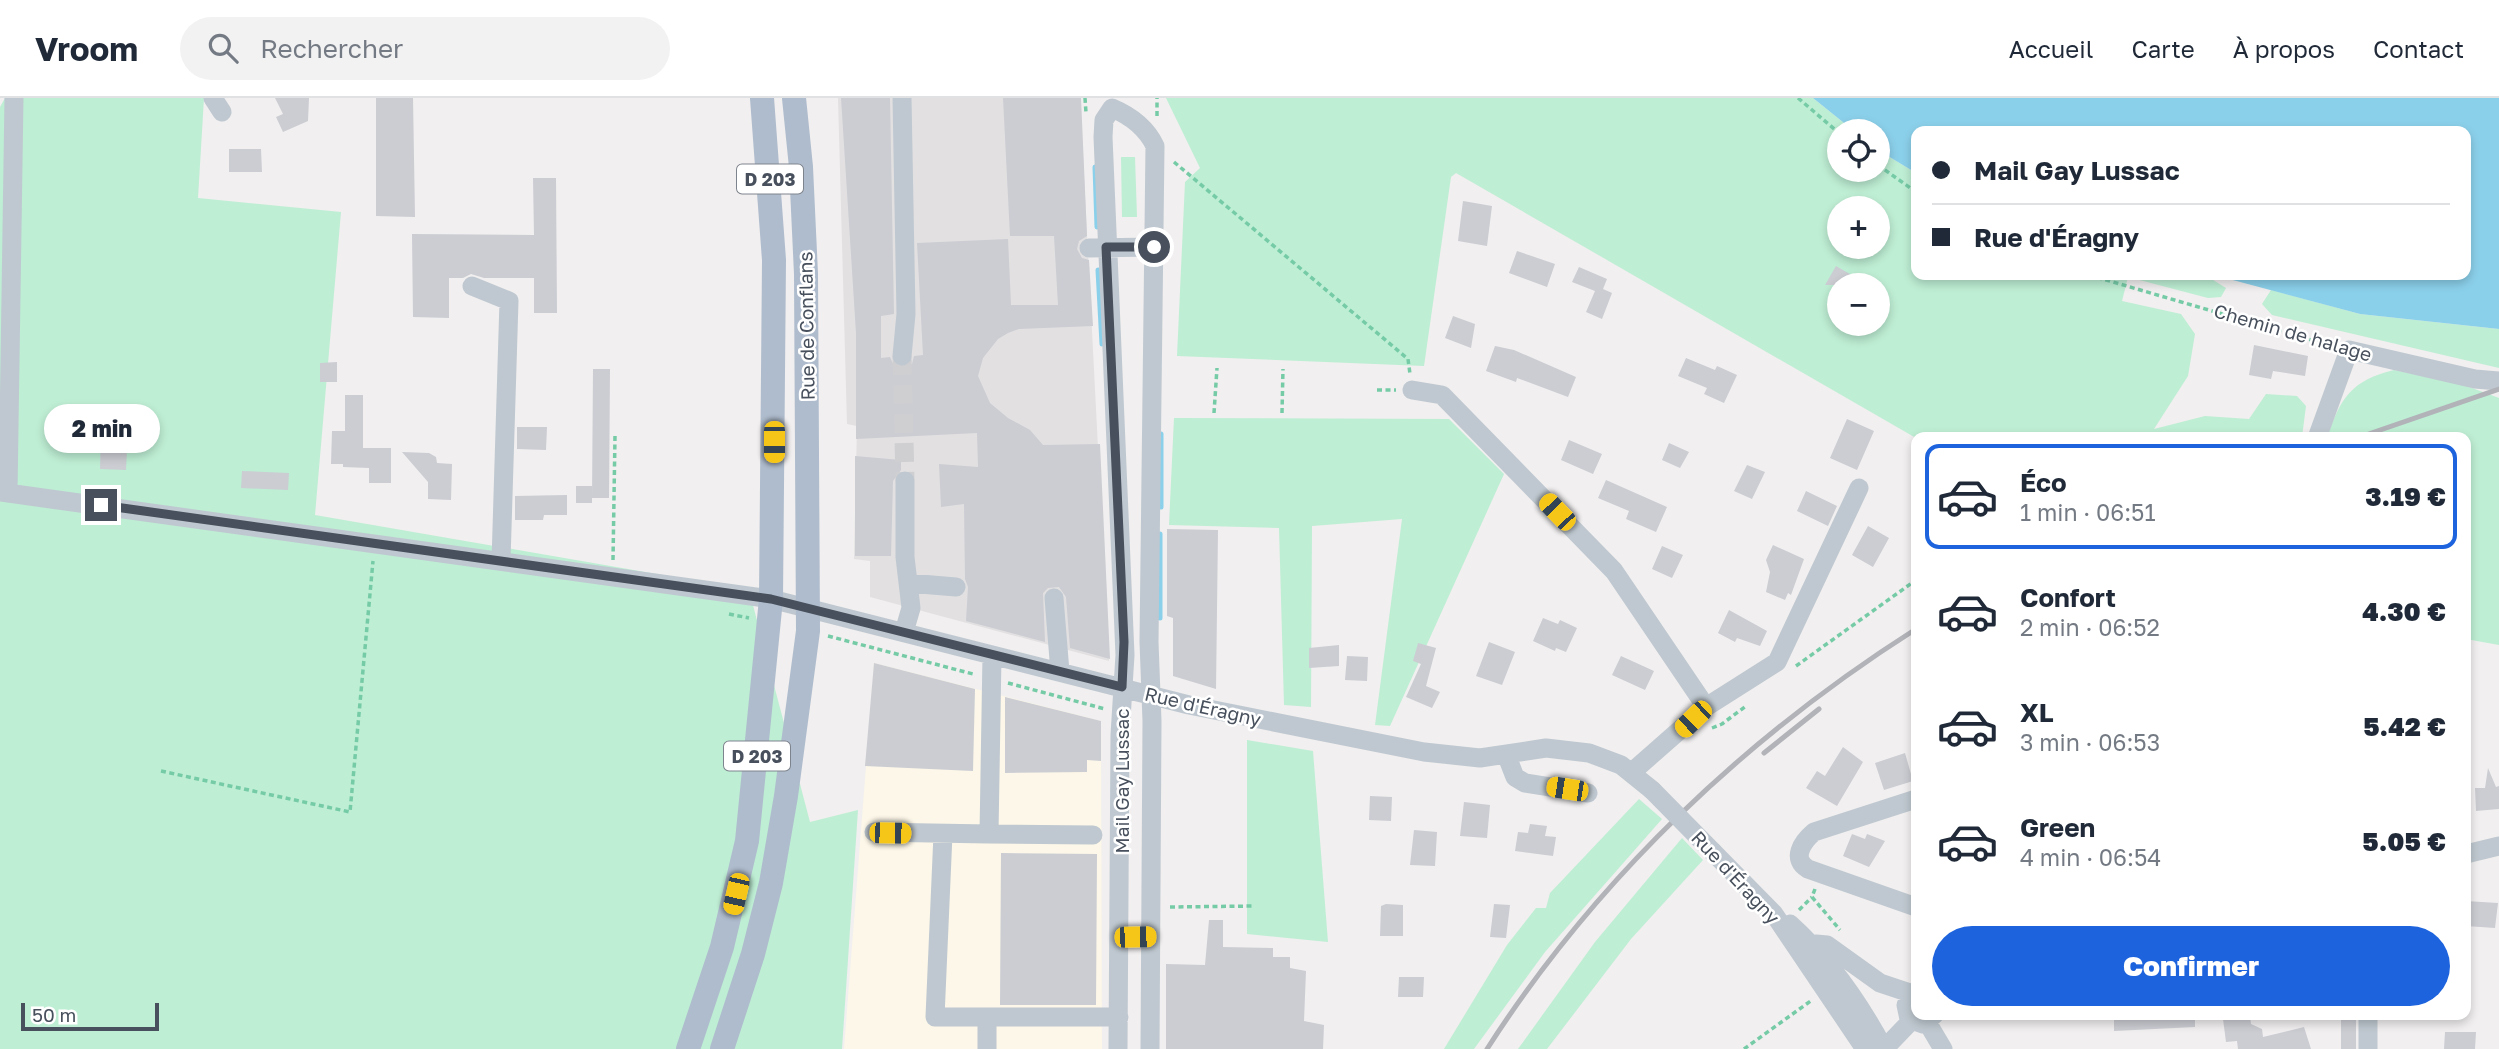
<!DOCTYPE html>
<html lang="fr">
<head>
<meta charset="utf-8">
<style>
	:root { --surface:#fff; --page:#f2f2f3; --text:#1f2937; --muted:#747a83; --line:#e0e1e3; --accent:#1c63dd }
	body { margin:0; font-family:"Golos Text",sans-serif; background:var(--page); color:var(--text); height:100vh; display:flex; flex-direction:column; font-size:26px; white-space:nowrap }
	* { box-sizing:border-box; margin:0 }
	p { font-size:23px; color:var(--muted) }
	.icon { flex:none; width:38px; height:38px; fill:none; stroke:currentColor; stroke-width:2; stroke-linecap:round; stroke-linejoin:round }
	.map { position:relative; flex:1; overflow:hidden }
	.side { position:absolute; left:1911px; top:334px; width:560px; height:588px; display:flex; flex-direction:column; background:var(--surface); border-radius:14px; box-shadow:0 4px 10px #0003 }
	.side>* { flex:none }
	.banner { position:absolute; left:1911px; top:28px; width:560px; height:154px; border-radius:14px; box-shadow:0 4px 10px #0003; display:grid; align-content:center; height:154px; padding:0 21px; background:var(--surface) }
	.controls { position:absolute; left:1827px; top:21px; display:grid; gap:14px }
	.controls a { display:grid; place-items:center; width:63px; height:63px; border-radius:50%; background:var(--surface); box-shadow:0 4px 10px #0003; font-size:35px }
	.scale { position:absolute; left:21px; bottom:18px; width:138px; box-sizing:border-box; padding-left:7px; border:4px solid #47505c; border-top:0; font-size:19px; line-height:24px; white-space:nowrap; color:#47505c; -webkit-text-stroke:5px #fff; paint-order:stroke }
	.end { position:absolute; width:32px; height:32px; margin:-16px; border:9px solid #47505c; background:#fff; box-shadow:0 0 0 4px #fff }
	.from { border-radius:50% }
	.bubble { position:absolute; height:49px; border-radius:24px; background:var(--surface); box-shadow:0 4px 10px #0003; font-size:23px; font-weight:800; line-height:49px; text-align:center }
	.car { position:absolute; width:21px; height:42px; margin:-21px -10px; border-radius:9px; box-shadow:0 0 5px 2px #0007; background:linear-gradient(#f5c518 24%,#345 0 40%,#f5c518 0 76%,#345 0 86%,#f5c518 0) }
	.banner b { display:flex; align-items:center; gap:24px; height:66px; font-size:26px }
	.banner b+b { border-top:2px solid var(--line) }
	.banner i { width:18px; height:18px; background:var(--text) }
	ul { padding:12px 0 0; list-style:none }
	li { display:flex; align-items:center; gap:21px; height:105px; margin:0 14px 10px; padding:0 7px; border:4px solid transparent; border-radius:14px }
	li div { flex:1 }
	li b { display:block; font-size:26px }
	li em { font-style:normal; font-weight:800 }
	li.active { border-color:var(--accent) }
	li>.icon { width:63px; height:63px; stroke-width:1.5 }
	.primary-button { display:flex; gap:14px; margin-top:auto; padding:14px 21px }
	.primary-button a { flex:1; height:80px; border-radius:42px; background:var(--accent); color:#fff; font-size:28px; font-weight:800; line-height:80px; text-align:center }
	header { display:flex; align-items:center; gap:42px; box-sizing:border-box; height:98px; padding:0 35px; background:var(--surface); border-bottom:2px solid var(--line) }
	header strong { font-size:33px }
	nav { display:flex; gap:38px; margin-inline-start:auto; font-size:24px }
	.search { width:490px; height:63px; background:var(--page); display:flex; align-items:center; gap:18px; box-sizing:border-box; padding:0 24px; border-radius:38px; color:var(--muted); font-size:26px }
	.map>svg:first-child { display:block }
	.commercial { fill:#fcf7e8 }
	.education { fill:#e2e0e1 }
	.green { fill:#beeed4; fill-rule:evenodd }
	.water { fill:#8bd0ea }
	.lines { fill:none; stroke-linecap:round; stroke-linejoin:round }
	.stream { stroke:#8bd0ea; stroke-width:5 }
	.building { fill:#cbcdd3 }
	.minor-tunnel { stroke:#cfcfd2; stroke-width:19; stroke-dasharray:19 10; stroke-linecap:butt }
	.path { stroke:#76cba7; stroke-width:3.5; stroke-dasharray:5 3.5; stroke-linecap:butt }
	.minor { stroke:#bfc8d0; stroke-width:19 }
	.major { stroke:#afbccd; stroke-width:24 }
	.rail { stroke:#b1b3b9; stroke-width:5 }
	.minor-bridge { stroke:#bfc8d0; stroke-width:19 }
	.route { stroke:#47505c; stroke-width:9 }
	.labels { text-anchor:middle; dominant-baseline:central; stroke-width:5; stroke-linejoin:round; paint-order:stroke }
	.shield { fill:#fff; stroke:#7e848d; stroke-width:2 }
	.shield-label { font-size:18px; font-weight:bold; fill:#47505c }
	.street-label { font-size:19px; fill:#47505c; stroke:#fff }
</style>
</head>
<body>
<header>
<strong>Vroom</strong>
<div class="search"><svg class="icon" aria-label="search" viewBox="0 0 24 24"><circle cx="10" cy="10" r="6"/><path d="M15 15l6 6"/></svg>Rechercher</div>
<nav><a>Accueil</a><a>Carte</a><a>À propos</a><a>Contact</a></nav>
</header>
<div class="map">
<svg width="2499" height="951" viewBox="0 0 2499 951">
	<rect width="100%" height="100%" fill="#f1efef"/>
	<path class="commercial" d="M 874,565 L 1101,623 L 1102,951 L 844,951 Z"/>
	<path class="education" d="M 838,0 L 1080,0 L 1109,563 L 870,499 L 870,463 L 854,461 L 857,328 L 847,326 Z"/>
	<path class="green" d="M 5,0 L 204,0 L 198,100 L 341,114 L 315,417 L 749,492 L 810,724 L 858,712 L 842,951 L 0,951 L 0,9 Z
		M 1166,0 L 1813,0 L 1854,33 L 1839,33 L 1839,72 L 1878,72 L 1878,52 L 1916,75 L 1916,177 L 2205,177 L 2226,190 L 2221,199 L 2208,200 L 2128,179 L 2122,203 L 2181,216 L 2195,236 L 2188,278 L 2154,331 L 2205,318 L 2249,321 L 2266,296 L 2297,298 L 2306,308 L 2302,339 L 1916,340 L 1456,75 L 1451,79 L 1424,268 L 1177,258 L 1185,84 L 1200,70 ZM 1839,110 L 1878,110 L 1878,149 L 1839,149 ZM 1839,187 L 1878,187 L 1878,226 L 1839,226 Z
		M 1121,59 L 1135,59 L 1137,119 L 1122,119 Z
		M 2271,192 L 2360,216 L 2499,231 L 2499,270 L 2272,217 L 2262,206 Z
		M 2394,272 L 2464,287 L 2499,300 L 2499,547 L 2466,541 L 2466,340 L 2327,340 C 2340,300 2352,282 2394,272 Z
		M 1174,320 L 1449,321 L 1504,376 L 1390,628 L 1375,627 L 1402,421 L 1312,428 L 1311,609 L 1284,607 L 1279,430 L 1169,427 Z
		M 1247,642 L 1313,653 L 1328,844 L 1247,836 Z
		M 1639,701 L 1662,721 L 1545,854 L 1474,951 L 1444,951 L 1507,847 L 1536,810 L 1546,810 L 1550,795 Z
		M 1682,740 L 1703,762 L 1631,841 L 1547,951 L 1518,951 L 1595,844 Z"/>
	<path class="water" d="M 1813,0 L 2499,0 L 2499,231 L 2360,216 L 2214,177 L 2466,177 L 2466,33 L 1916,33 L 1916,75 L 1878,52 L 1878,33 L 1854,33 Z"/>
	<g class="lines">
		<path class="stream" d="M 1095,69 L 1097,129
			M 1098,172 L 1102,246
			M 1161,409 L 1161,336
			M 1160,520 L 1160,436"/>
	</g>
	<path class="building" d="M 275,0 L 309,0 L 308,23 L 283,34 L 276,19 L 283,16 Z
		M 376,0 L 413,0 L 415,119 L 376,118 Z
		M 841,0 L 890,0 L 894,216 L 881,218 L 881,260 L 890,259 L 894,268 L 902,270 L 912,266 L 914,258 L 923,257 L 917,145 L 1008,141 L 1011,207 L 1058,207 L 1054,138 L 1010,138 L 1003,0 L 1081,0 L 1087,138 L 1079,143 L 1077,151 L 1082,160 L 1089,162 L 1093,228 L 1019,231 L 1008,235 L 998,241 L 983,260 L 978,278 L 990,305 L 1008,320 L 1030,332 L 1043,347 L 1100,346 L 1110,561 L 1070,550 L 1066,499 L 1059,489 L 1048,490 L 1043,495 L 1045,544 L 966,523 L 968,489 L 965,481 L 964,406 L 941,409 L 939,366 L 978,369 L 977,335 L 856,341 L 856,235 Z
		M 229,51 L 261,51 L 262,74 L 229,74 Z
		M 533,80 L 556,80 L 557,215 L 534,215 L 534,180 L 484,180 L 471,176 L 463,180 L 449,180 L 449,220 L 413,219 L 412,136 L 534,137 Z
		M 1463,103 L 1492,108 L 1487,148 L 1458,143 Z
		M 1517,153 L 1555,166 L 1547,189 L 1509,175 Z
		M 1836,168 L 1869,187 L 1825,187 Z
		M 1579,169 L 1607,181 L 1603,191 L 1612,195 L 1602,221 L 1586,214 L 1595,193 L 1572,184 Z
		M 1453,218 L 1475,226 L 1471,250 L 1445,240 Z
		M 2254,247 L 2308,258 L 2305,278 L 2273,273 L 2271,281 L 2249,277 Z
		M 1495,248 L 1514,252 L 1576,279 L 1568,299 L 1517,280 L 1516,284 L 1486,273 Z
		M 1686,260 L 1715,272 L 1717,268 L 1737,277 L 1724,305 L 1704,296 L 1707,290 L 1678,278 Z
		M 337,264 L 337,284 L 320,284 L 320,265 Z
		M 593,271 L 610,271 L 609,400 L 592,400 Z
		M 345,297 L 363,297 L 363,350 L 391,350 L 391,385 L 369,385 L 369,370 L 343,369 L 343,366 L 331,366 L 332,333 L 345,333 Z
		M 1847,321 L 1874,333 L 1857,372 L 1830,360 Z
		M 517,329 L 547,329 L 546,352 L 517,351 Z
		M 101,332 L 128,333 L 126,372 L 100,371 Z
		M 1569,342 L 1602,356 L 1593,376 L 1561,362 Z
		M 1669,345 L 1689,354 L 1680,370 L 1662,362 Z
		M 402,354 L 429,355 L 436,359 L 437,365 L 452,366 L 451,402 L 428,401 L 428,384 Z
		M 855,358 L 901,362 L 901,372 L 893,383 L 891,458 L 855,458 Z
		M 1747,367 L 1765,374 L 1752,401 L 1734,393 Z
		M 242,373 L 289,375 L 288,392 L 241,390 Z
		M 1606,382 L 1667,409 L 1656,434 L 1626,421 L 1629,413 L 1598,400 Z
		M 576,388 L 592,388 L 592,405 L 576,405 Z
		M 1806,393 L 1837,408 L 1828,428 L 1797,413 Z
		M 567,397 L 567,417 L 544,417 L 543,422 L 515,422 L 515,398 Z
		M 1868,428 L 1889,440 L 1873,469 L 1852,457 Z
		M 1167,431 L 1218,432 L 1216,591 L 1173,578 L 1173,520 L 1167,518 Z
		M 1773,447 L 1804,461 L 1791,497 L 1788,495 L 1785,502 L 1766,494 L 1770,474 L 1766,462 Z
		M 1662,448 L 1683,457 L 1672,480 L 1652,471 Z
		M 1729,512 L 1767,533 L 1760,548 L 1737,540 L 1735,544 L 1718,535 Z
		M 1543,520 L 1558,526 L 1560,522 L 1577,530 L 1566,554 L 1556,550 L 1555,553 L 1533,543 Z
		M 1489,544 L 1515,554 L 1502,587 L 1476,578 Z
		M 1418,545 L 1436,550 L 1426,588 L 1440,594 L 1432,610 L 1406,599 L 1421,566 L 1413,563 Z
		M 1339,547 L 1339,568 L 1309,570 L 1309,550 Z
		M 1347,558 L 1368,559 L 1367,583 L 1345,582 Z
		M 1621,558 L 1654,573 L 1645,592 L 1612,577 Z
		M 874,565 L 975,591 L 973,673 L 865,668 Z
		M 1005,599 L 1101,623 L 1101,663 L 1087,662 L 1087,674 L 1005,675 Z
		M 1843,649 L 1863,664 L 1837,708 L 1806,690 L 1817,673 L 1825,678 Z
		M 1905,655 L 1913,683 L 1884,692 L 1875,665 Z
		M 2488,670 L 2496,689 L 2499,688 L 2499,711 L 2476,713 L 2475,690 L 2485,690 Z
		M 1370,698 L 1392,699 L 1391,723 L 1369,722 Z
		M 1464,704 L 1490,707 L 1487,740 L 1460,738 Z
		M 1530,726 L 1547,728 L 1545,738 L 1556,739 L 1553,758 L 1515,753 L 1518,734 L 1528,735 Z
		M 1414,732 L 1437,734 L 1435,768 L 1410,767 Z
		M 1852,736 L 1865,741 L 1867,736 L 1885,743 L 1869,769 L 1843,758 Z
		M 1001,755 L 1097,756 L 1096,907 L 1000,907 Z
		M 2466,803 L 2498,805 L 2495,830 L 2466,828 Z
		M 1386,806 L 1403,807 L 1403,838 L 1380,838 L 1381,808 Z
		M 1494,806 L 1510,807 L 1506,840 L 1490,839 Z
		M 1209,822 L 1223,822 L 1223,849 L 1273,850 L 1273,859 L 1290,859 L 1290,870 L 1306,873 L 1304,923 L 1324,927 L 1323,951 L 1166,951 L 1166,866 L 1205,867 Z
		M 1399,879 L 1424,879 L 1423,899 L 1398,899 Z
		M 2114,917 L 2195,917 L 2195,929 L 2114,933 Z
		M 2250,917 L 2251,926 L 2262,931 L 2263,939 L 2304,929 L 2311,951 L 2238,951 L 2237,943 L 2226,944 L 2223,921 Z
		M 2341,917 L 2356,917 L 2356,951 L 2341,951 Z
		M 2445,934 L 2476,934 L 2475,951 L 2444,951 Z"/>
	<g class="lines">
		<path class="minor-tunnel" d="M 902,258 L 905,383"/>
		<path class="path" d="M 1085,0 L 1086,15
			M 1798,0 L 1839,35
			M 1157,18 L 1157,0
			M 1174,64 L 1408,261 L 1410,276
			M 1878,67 L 1916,94
			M 2089,177 L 2332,248
			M 1377,292 L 1396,292
			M 1214,315 L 1217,270
			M 1282,315 L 1283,271
			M 613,462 L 615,338
			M 729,516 L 749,520
			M 828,538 L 973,576
			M 1796,568 L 1916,482
			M 1008,585 L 1105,611
			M 1712,630 L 1722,626 L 1746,608
			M 161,673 L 350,714 L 373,463
			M 1815,791 L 1812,799 L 1840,832
			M 1170,809 L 1254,808
			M 1799,812 L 1812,799
			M 1744,951 L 1812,902"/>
		<path class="minor" d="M 213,0 L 222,14
			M 902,0 L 906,216 L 902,258
			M 1089,150 L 1154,149
			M 472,188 L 509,203 L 501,463
			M 1412,292 L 1442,297 L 1614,473 L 1706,609
			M 2317,340 L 2349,252 L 2475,281 L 2499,283
			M 0,394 L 771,501 L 1189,607 L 1424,654 L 1480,660 L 1546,650 L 1589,655 L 1621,667 L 1652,692
			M 8,395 L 14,0
			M 908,485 L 956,489
			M 1054,500 L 1060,574
			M 904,534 L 911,510 L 905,459 L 905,383
			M 992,557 L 989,736 L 1093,737
			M 1506,656 L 1515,679 L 1525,685 L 1588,695
			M 1632,674 L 1706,609 L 1777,564 L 1859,390
			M 1916,701 L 1814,734 C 1802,744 1791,761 1808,771 L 1916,809
			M 874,734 L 989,736
			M 943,736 L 935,919 L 1119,919
			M 1713,754 L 1774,816 L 1865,951
			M 2466,756 L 2499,748
			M 1790,826 C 1830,862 1859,904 1884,951
			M 1816,846 L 1827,847 L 1880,885 L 1916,897
			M 1916,897 L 1906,907 L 1909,921 L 1923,926 L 1934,917
			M 2368,917 L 2368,951
			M 1927,924 L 1943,951
			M 987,951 L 987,920
			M 1118,951 L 1120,637 L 1125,557 L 1103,39 L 1104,22 L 1112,10 C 1131,18 1146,29 1155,48 L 1149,544 L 1152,623 L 1150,951
			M 1884,951 L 1911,923"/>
		<path class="major" d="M 688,951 L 722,849 L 747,743 L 771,501 L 774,162 L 762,0
			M 722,951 L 753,856 L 771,785 L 786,698 L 808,533 L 806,176 L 801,69 L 794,0"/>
		<path class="rail" d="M 2357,340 L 2499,291
			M 1764,655 L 1819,611
			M 1487,951 C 1596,781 1746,639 1916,531"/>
		<path class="minor-bridge" d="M 1652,692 L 1713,754"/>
	</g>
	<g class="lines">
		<path class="route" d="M 101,407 L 771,501 L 1122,589 L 1124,544 L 1106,149 L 1154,149"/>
	</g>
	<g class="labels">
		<g class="shield">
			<rect x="737" y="66.5" width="66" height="29" rx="5"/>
			<rect x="724" y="643.5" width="66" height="29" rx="5"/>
		</g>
		<g class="shield-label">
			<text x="770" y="81">D 203</text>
			<text x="757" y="658">D 203</text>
		</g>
		<g class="street-label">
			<text transform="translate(806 228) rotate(-91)">Rue de Conflans</text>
			<text transform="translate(2293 234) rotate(16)">Chemin de halage</text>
			<text transform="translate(1203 608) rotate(13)">Rue d'Éragny</text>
			<text transform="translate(1121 683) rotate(-90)">Mail Gay Lussac</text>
			<text transform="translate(1736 779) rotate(47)">Rue d'Éragny</text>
		</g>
	</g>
</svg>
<div class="controls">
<a><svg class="icon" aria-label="locate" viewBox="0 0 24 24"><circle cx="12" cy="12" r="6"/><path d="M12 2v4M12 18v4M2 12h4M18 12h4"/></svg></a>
<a>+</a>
<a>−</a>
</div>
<div class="scale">50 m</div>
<i class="end from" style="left:1154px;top:149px"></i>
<i class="end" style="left:101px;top:407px"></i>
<div class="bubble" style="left:44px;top:306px;width:116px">2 min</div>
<i class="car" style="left:774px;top:344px;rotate:180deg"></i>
<i class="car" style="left:1557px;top:414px;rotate:316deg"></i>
<i class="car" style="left:1693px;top:621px;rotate:226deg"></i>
<i class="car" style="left:1567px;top:691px;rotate:279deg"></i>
<i class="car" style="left:890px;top:735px;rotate:91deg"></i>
<i class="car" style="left:736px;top:796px;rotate:193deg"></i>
<i class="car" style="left:1135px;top:839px;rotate:89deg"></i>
<div class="banner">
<b><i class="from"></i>Mail Gay Lussac</b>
<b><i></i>Rue d'Éragny</b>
</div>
<section class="side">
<ul>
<li class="active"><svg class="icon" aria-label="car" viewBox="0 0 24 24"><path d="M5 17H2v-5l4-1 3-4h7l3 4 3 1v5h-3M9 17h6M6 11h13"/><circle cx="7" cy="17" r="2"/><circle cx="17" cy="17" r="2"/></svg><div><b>Éco</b><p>1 min · 06:51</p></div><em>3.19 €</em></li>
<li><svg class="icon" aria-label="car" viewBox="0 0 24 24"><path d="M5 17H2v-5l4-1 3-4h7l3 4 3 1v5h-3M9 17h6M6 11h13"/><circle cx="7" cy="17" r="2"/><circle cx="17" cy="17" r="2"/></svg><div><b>Confort</b><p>2 min · 06:52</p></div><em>4.30 €</em></li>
<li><svg class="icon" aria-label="car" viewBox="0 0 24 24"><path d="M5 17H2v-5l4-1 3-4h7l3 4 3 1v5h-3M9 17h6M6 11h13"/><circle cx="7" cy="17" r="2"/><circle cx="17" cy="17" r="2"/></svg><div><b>XL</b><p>3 min · 06:53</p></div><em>5.42 €</em></li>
<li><svg class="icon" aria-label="car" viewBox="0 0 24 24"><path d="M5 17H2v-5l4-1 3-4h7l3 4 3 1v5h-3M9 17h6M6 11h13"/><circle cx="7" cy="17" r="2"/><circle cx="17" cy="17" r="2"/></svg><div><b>Green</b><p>4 min · 06:54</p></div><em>5.05 €</em></li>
</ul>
<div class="primary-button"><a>Confirmer</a></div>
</section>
</div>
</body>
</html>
